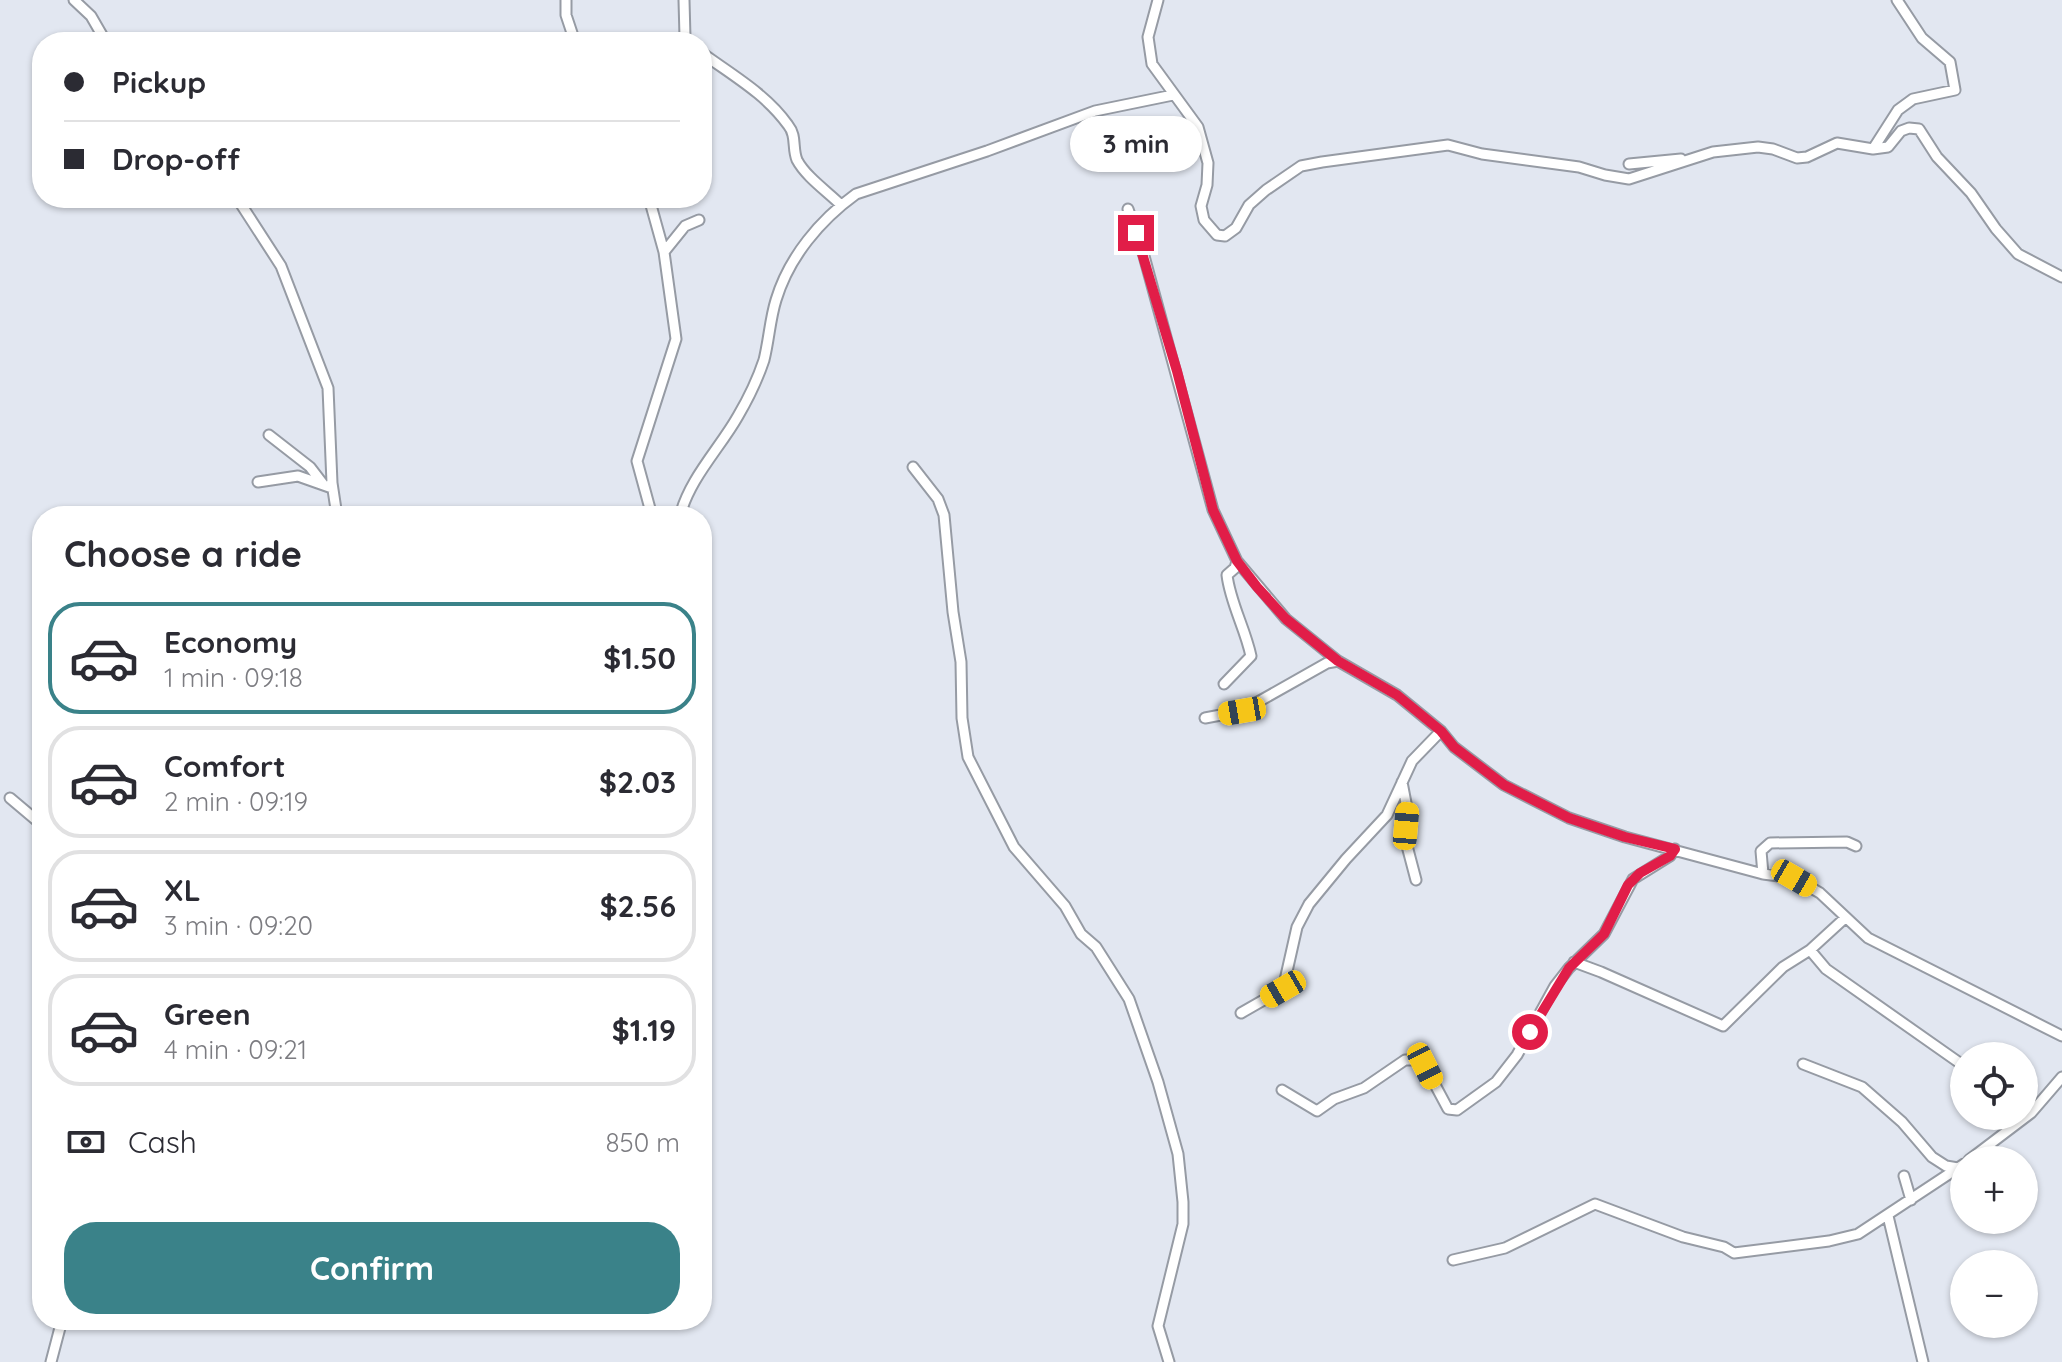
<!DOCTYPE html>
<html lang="en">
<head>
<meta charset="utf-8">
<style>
	:root { --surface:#fff; --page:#f7f7f7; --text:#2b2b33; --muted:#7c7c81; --line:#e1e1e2; --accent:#3a8289 }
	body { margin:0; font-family:Quicksand,sans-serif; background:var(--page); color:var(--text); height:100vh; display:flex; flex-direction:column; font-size:30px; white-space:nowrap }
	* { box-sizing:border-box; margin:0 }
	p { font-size:26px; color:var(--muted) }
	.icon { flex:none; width:44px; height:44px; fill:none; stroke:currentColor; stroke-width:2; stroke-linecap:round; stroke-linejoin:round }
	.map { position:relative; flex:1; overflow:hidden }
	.panel { position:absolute; left:32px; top:506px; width:680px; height:824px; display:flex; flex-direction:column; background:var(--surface); border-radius:32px; box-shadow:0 2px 6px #0004 }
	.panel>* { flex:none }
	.banner { position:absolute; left:32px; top:32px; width:680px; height:176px; border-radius:32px; box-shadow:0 2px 6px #0004; display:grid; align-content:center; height:176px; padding:0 32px; background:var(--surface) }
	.fabs { position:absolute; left:1950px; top:1042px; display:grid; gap:16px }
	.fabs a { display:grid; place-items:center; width:88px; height:88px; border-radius:50%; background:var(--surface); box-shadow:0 2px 6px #0004; font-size:40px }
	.end { position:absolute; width:36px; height:36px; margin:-18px; border:10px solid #e11d48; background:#fff; box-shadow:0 0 0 4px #fff }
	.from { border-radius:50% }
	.bubble { position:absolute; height:56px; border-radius:28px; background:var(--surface); box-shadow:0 2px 6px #0004; font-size:26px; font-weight:700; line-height:56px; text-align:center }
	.car { position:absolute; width:24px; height:48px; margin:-24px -12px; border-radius:10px; box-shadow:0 0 6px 2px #0007; background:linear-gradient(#f5c518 24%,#345 0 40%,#f5c518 0 76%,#345 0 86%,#f5c518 0) }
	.banner b { display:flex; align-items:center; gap:28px; height:76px; font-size:30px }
	.banner b+b { border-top:2px solid var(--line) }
	.banner i { width:20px; height:20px; background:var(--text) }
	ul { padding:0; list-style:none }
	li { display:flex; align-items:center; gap:24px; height:112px; margin:0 16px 12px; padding:0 16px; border:4px solid var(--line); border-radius:32px }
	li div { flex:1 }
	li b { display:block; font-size:30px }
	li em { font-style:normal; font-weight:700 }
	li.selected { border-color:var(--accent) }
	li>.icon { width:72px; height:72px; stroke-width:1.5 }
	h2 { padding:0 32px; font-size:36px; line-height:96px }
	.pay { display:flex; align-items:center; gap:20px; height:88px; padding:0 32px; font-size:30px }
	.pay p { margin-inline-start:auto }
	.button { display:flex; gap:16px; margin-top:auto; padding:16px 32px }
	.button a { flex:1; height:92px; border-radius:32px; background:var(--accent); color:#fff; font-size:32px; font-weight:700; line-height:92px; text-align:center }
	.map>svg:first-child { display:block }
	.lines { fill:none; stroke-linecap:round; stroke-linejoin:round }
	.minor-casing { stroke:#969ba4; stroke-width:13 }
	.minor { stroke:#fff; stroke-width:9 }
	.route { stroke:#e11d48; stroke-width:10 }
</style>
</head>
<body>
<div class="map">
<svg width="2062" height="1362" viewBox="0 0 2062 1362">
	<rect width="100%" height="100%" fill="#e2e7f1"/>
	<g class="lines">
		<defs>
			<path id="minor" d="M 74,0 L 91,16 L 106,42
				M 566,0 L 566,15 L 575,42
				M 684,0 L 685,37 L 689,42
				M 1158,0 L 1148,37 L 1152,64 L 1198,127 L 1208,163 L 1207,185 L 1201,206 L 1204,220 L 1217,235 L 1225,236 L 1236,228 L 1249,205 L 1266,190 L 1301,166 L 1322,162 L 1448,145 L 1482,154 L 1579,167 L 1605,175 L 1629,179 L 1713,152 L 1758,147 L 1773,149 L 1797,158 L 1807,157 L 1837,143 L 1873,149 L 1888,147 L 1901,131 L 1909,128 L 1919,129 L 1937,157 L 1971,193 L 1996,229 L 2018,254 L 2062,277
				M 702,53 C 732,75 766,94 788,125 C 797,136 792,148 797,160 C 806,177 828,192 841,205
				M 1873,149 L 1898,110 L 1913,99 L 1955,90 L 1950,62 L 1922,38 L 1897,0
				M 1629,164 L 1681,159
				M 237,198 L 281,266 L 328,388 L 332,483 L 337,516
				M 649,198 L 664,252 L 676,339 L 637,461 L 652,516
				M 1128,209 L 1144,256 L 1213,510 L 1237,561 L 1286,619 L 1338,661 L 1397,695 L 1441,731 L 1454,747 L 1504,785 L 1569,818 L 1625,837 L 1763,874 L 1794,878 L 1820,893 L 1868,938 L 2062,1036
				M 664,252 L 685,226 L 699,220
				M 269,435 L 310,467 L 323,484
				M 913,467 L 938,499 L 944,515 L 953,612 L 961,662 L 962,718 L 968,757 L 1014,847 L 1065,906 L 1081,934 L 1096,947 L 1129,999 L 1158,1082 L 1178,1154 L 1183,1202 L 1183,1224 L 1158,1326 L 1169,1362
				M 258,482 L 298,476 L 332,488
				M 680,516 C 689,479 720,448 738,416 C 748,399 758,378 764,360 C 769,340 770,319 776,300 C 789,257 820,220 856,194 L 987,151 L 1095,111 L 1173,95
				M 1224,684 L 1251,656 C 1245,628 1230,602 1227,575 L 1235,568 L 1237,561
				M 1205,718 L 1242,711 L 1327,663 L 1338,661
				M 1402,782 L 1407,808 L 1406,842 L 1416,880
				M 10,798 L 42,825
				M 1763,874 L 1761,851 L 1770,843 L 1847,842 L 1856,846
				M 1810,950 L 1826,969 L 1964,1066
				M 1574,962 L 1601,972 L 1723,1026 L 1783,967 L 1810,950 L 1845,918
				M 1241,1013 L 1283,989 L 1297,927 L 1309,904 L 1346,859 L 1387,815 L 1412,761 L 1441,731
				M 1803,1064 L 1862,1087 L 1902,1122 L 1932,1157 L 1946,1166 L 1958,1168
				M 1282,1090 L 1317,1111 L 1334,1099 L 1364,1088 L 1405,1060 L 1414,1060 L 1425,1066 L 1448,1109 L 1457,1110 L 1496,1082 L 1517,1055 L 1555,986 L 1569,968 L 1604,934 L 1633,879 L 1670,856 L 1675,849
				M 1969,1160 L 2031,1113 L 2062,1077
				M 1904,1176 L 1911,1200
				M 1888,1216 L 1923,1362
				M 1453,1260 L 1505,1248 L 1595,1204 L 1683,1237 L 1724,1247 L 1734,1253 L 1829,1241 L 1858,1234 L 1964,1164
				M 51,1362 L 62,1320"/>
		</defs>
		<use href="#minor" class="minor-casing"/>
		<use href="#minor" class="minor"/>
	</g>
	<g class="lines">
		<path class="route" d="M 1136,233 L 1177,371 L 1213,510 L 1237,561 L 1257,587 L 1286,619 L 1338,661 L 1397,695 L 1441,731 L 1454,747 L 1504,785 L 1569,818 L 1625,837 L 1675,849 L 1670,856 L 1640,873 L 1628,885 L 1604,934 L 1569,968 L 1530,1032"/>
	</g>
</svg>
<div class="fabs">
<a><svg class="icon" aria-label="locate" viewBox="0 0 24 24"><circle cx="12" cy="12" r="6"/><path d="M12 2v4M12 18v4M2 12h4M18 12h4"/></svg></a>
<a>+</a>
<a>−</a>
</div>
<i class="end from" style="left:1530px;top:1032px"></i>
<i class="end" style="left:1136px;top:233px"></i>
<div class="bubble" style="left:1070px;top:116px;width:132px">3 min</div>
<i class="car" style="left:1242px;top:711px;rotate:260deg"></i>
<i class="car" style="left:1406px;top:826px;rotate:5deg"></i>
<i class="car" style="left:1794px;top:878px;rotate:120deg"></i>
<i class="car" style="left:1283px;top:989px;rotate:240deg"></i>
<i class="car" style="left:1425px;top:1066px;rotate:153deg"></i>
<div class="banner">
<b><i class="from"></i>Pickup</b>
<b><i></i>Drop-off</b>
</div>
<section class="panel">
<h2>Choose a ride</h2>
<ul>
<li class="selected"><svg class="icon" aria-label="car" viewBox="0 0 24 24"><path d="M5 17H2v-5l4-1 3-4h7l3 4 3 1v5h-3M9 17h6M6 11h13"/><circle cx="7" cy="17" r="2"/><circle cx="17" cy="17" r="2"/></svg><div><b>Economy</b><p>1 min · 09:18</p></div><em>$1.50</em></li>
<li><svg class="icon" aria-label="car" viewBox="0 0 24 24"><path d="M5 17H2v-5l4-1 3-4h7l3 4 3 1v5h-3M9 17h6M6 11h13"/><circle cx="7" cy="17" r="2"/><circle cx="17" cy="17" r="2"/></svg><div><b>Comfort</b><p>2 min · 09:19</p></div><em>$2.03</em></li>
<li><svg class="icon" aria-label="car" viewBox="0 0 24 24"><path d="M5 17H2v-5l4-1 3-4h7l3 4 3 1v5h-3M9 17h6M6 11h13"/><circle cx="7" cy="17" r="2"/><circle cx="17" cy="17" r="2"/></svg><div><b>XL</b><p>3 min · 09:20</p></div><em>$2.56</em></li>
<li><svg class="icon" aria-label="car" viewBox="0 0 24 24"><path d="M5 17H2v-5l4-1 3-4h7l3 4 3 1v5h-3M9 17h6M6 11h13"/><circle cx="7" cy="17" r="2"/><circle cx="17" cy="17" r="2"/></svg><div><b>Green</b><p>4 min · 09:21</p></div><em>$1.19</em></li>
</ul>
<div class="pay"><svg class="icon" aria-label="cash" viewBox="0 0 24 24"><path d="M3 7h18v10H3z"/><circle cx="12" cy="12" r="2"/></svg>Cash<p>850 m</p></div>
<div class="button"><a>Confirm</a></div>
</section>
</div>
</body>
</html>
